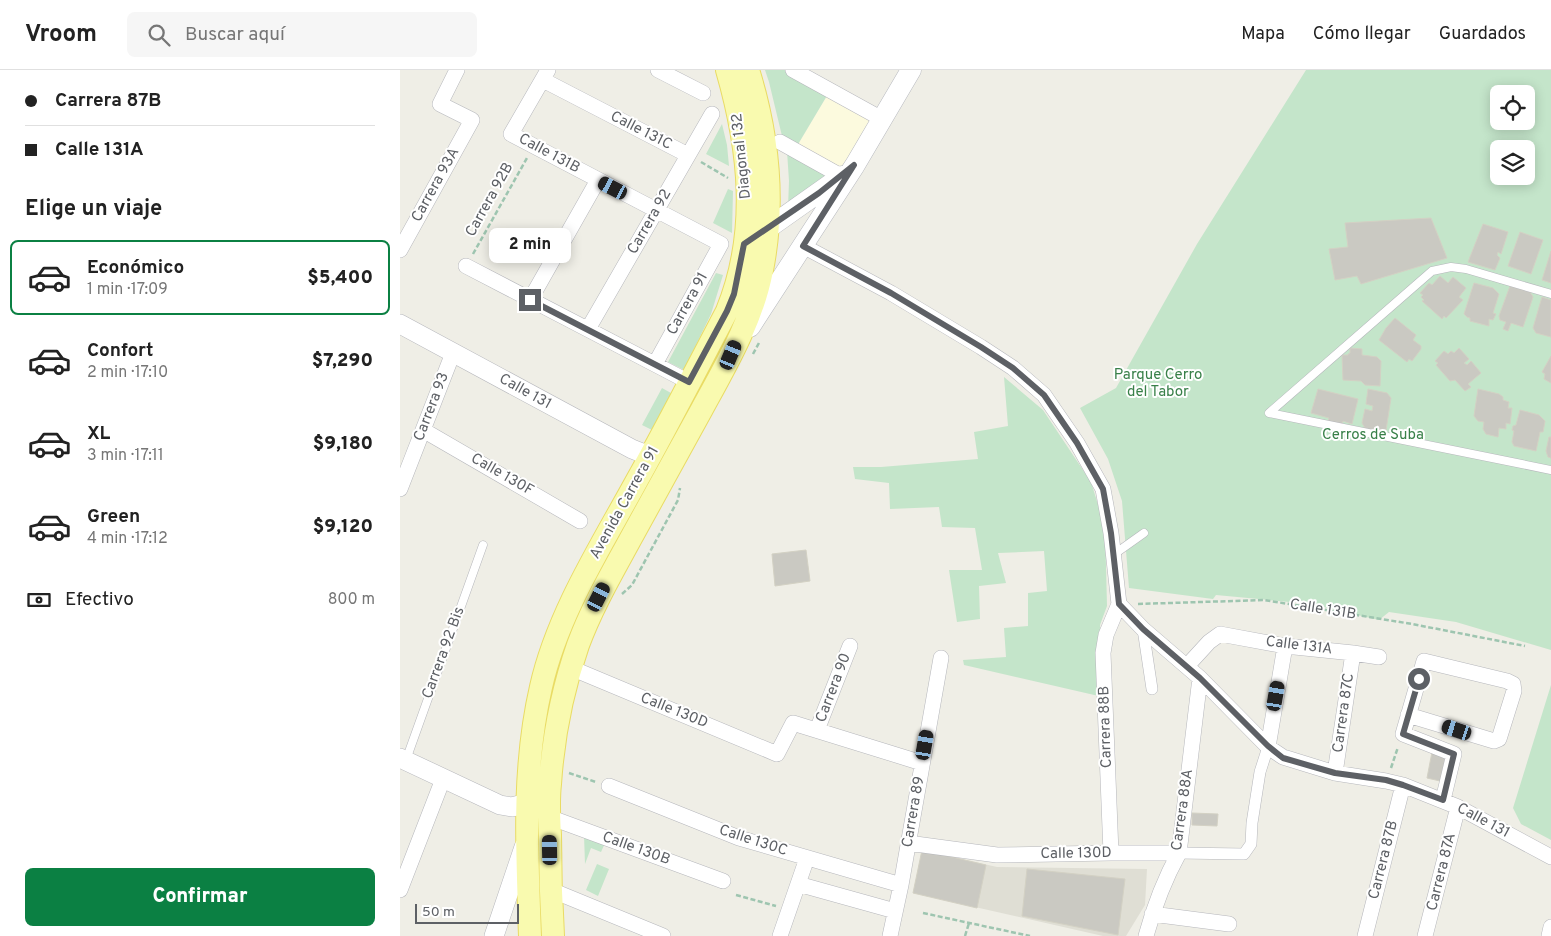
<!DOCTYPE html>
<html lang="es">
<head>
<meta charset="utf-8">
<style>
	:root { --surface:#fff; --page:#f6f6f6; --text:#222; --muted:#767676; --line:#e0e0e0; --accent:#0b8043 }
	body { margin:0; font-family:Overpass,sans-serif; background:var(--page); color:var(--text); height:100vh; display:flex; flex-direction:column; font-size:19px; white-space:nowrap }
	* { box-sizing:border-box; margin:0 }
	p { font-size:16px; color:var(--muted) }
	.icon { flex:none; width:28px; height:28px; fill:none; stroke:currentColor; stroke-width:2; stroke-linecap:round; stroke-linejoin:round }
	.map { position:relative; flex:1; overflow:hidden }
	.drawer { display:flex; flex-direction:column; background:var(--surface); width:400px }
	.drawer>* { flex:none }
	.guide { display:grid; align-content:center; height:110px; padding:0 25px; background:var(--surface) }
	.tools { position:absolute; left:1090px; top:15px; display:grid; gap:10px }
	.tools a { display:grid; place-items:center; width:45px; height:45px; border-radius:8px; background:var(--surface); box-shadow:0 2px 12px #0003; font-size:25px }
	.scale { position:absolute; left:15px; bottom:12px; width:104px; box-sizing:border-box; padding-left:5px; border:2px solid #5d6065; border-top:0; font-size:14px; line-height:18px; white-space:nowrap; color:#5d6065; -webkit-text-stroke:4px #fff; paint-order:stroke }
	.end { position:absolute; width:22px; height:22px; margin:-11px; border:6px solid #5d6065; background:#fff; box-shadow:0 0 0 2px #fff }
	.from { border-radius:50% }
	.bubble { position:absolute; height:35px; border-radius:8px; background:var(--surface); box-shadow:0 2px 12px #0003; font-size:16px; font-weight:800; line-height:35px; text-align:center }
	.car { position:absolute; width:15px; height:30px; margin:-15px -8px; border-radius:6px; box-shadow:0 0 4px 1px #0007; background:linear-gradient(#222 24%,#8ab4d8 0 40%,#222 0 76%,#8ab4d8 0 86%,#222 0) }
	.guide b { display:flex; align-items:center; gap:18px; height:48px; font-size:19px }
	.guide b+b { border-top:1px solid var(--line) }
	.guide i { width:12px; height:12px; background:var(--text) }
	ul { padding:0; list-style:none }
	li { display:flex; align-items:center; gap:15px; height:75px; margin:0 10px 8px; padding:0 15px; border:2px solid transparent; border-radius:8px }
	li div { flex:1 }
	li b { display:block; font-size:19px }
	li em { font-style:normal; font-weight:800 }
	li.active { border-color:var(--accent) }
	li>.icon { width:45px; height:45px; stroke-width:1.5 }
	h2 { padding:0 25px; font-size:22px; line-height:60px }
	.pay { display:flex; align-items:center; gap:12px; height:55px; padding:0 25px; font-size:19px }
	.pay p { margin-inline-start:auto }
	.action { display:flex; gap:10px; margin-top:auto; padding:10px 25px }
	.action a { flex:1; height:58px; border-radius:8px; background:var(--accent); color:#fff; font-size:20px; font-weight:800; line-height:58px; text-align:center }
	header { display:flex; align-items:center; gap:30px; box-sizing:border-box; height:70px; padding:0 25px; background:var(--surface); border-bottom:1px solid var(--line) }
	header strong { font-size:24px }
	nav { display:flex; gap:28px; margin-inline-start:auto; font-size:18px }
	.search { width:350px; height:45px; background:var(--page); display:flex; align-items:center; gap:12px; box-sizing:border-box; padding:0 18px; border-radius:8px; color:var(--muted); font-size:19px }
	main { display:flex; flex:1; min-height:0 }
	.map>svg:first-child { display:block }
	.commercial { fill:#fcfade }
	.education { fill:#dfded4 }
	.green { fill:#c4e5ca; fill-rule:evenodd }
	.building { fill:#cac9c2; stroke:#d3d1c4 }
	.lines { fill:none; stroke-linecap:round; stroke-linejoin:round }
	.service-casing { stroke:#b6b7bc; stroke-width:9 }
	.pedestrian-casing { stroke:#b6b7bc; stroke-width:12 }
	.minor-casing { stroke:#b6b7bc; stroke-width:16 }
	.tertiary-casing { stroke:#b6b7bc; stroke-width:20 }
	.secondary-casing { stroke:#b7b9bf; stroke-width:21 }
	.primary-casing { stroke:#e9db64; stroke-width:24 }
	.path { stroke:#9ec5b0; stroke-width:2.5; stroke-dasharray:5 2.5; stroke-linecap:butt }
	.service { stroke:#fff; stroke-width:8 }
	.pedestrian { stroke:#fff; stroke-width:11 }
	.minor { stroke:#fff; stroke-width:15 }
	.tertiary { stroke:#fff; stroke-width:19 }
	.secondary { stroke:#fff; stroke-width:20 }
	.primary { stroke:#f9faaf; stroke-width:22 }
	.route { stroke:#5d6065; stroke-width:6 }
	.labels { text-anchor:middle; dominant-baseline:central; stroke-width:4; stroke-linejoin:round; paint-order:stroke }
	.street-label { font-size:15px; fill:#5d6065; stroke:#fff }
	.park-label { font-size:15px; fill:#398049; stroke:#fff }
</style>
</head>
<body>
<header>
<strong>Vroom</strong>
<div class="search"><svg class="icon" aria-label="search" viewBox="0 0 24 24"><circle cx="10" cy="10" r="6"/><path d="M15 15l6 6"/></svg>Buscar aquí</div>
<nav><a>Mapa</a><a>Cómo llegar</a><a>Guardados</a></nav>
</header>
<main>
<section class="drawer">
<div class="guide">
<b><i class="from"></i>Carrera 87B</b>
<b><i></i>Calle 131A</b>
</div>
<h2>Elige un viaje</h2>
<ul>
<li class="active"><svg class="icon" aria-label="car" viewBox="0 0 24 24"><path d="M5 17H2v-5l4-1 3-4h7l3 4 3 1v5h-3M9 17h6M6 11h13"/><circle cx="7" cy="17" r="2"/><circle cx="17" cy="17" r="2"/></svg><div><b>Económico</b><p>1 min · 17:09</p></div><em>$5,400</em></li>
<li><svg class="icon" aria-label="car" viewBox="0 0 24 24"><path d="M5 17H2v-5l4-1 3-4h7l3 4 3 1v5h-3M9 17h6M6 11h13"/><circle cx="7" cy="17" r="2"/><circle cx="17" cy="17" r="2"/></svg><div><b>Confort</b><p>2 min · 17:10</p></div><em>$7,290</em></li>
<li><svg class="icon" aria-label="car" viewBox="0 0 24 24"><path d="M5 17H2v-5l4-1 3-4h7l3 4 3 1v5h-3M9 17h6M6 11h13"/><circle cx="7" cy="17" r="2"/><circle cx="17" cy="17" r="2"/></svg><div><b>XL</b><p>3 min · 17:11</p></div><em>$9,180</em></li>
<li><svg class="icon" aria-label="car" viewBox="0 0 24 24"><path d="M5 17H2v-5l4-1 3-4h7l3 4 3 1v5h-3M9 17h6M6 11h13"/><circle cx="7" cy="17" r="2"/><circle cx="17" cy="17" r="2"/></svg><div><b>Green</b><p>4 min · 17:12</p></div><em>$9,120</em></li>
</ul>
<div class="pay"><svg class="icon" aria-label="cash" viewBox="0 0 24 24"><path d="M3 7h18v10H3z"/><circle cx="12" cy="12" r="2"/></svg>Efectivo<p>800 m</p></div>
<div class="action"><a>Confirmar</a></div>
</section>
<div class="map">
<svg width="1151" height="866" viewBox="0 0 1151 866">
	<rect width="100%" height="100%" fill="#efeee6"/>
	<path class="commercial" d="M 428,24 L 471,49 L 440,101 L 397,76 Z"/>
	<path class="education" d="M 522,780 L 597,797 L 747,799 L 745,835 L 726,866 L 703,866 L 513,823 Z"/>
	<path class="green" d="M 365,0 L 387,0 L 428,24 L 397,76 L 382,66 L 369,12 Z
		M 906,0 L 1151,0 L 1151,580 L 1056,552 L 989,542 L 979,550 L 893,530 L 889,532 L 816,525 L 813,529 L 729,518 L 722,431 L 708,389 L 680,338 L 716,318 L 797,174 ZM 1099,24 L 1126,24 L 1126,51 L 1099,51 ZM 1099,79 L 1126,79 L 1126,106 L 1099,106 Z
		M 322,54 L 327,75 L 329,96 L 306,84 Z
		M 387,81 L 431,106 L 388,138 L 389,111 Z
		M 328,119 L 333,121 L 332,163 L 313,153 Z
		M 316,203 L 323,205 L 311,244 L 284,300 L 268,292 Z
		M 604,307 L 643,340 L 691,412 L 705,457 L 707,536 L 700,555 L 703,627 L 564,595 L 563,590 L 606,587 L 604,558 L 628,556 L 628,523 L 647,521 L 644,481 L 598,483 L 606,513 L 579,516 L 580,549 L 557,552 L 549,500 L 582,500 L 575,458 L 542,457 L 539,437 L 490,439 L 489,413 L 455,409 L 453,397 L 481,397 L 578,389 L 574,362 L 608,356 Z
		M 262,318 L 271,323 L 252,360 L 242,355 Z
		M 1151,615 L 1151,770 L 1121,754 L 1113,738 Z
		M 184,765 L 205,773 L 201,782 L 191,778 L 185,794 Z
		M 197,794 L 209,799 L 198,826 L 186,820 Z"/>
	<path class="building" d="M 1031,148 L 1047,188 L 961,214 L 957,206 L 935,210 L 929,179 L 948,177 L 945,153 Z
		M 1083,154 L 1108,162 L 1101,184 L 1098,182 L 1097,185 L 1100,188 L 1095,200 L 1068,192 Z
		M 1120,162 L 1143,170 L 1131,204 L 1108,196 Z
		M 1151,181 L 1151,213 L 1142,210 Z
		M 1040,206 L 1048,213 L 1053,207 L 1066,218 L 1059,227 L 1063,230 L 1046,248 L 1044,246 L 1042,249 L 1022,231 L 1024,230 L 1021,227 L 1023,225 L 1020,223 L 1029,213 L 1032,215 Z
		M 1074,213 L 1093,218 L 1099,224 L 1093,243 L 1096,244 L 1093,250 L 1089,249 L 1089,256 L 1070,251 L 1070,248 L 1067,247 L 1064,244 Z
		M 1110,216 L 1130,222 L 1133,227 L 1123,257 L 1111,253 L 1108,261 L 1103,259 L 1106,252 L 1100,250 L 1099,246 Z
		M 1142,227 L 1151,230 L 1151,267 L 1136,263 L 1133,258 Z
		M 995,248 L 1016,265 L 1013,270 L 1021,276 L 1021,279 L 1012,291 L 1009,289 L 1007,292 L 979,270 L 986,258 Z
		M 950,278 L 962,279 L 962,285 L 977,287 L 981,291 L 980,316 L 965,315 L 961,311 L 943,310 L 942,285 L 948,285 L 948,284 L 950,283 Z
		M 1059,278 L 1069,289 L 1064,293 L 1067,295 L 1071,291 L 1081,303 L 1068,314 L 1071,317 L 1065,321 L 1055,310 L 1050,311 L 1036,295 L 1038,293 L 1035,291 L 1044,281 L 1048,284 L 1051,281 L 1054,283 Z
		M 1151,286 L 1151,313 L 1144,309 L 1145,304 L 1142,302 Z
		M 918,319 L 958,329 L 952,354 L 943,351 L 942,355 L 928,351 L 929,348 L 911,343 Z
		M 968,319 L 987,323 L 991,328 L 986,360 L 983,360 L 983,363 L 965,358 L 962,353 L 965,339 L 972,341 L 973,336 L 966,334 Z
		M 1078,319 L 1099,324 L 1103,327 L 1103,330 L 1109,332 L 1108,338 L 1112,338 L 1110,354 L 1106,353 L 1106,359 L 1099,358 L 1098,367 L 1086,364 L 1083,359 L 1084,352 L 1078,351 L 1074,346 Z
		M 1120,340 L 1139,345 L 1145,351 L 1143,362 L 1140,362 L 1136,381 L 1114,376 L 1112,372 L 1114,361 L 1112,360 L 1113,356 L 1116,355 Z
		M 1149,367 L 1151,367 L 1151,388 L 1148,387 L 1146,381 Z
		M 406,480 L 410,511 L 375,516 L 372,484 Z
		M 1032,682 L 1046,685 L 1040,711 L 1027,708 Z
		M 792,743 L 818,744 L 817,756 L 792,755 Z
		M 522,780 L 586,795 L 577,838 L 513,823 Z
		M 627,799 L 725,809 L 718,865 L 622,846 Z"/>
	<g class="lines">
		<defs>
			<path id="service" d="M 1151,224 L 1066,199 L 1051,197 L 1032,201 L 869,343 L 1151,400
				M 713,485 L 744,463
				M 6,690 L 83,475"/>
			<path id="pedestrian" d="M 743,559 L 752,619
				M 779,783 L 844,784 L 851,774 L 852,753 L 860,702 L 868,677"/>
			<path id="minor" d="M 148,0 L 111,64 L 321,174 L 255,294
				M 258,0 L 303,23
				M 393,0 L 482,49
				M 143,10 L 288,85
				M 380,72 L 441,106
				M 403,176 L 491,223 L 581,277 L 613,298 L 644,325 L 677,373 L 703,419 L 711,463 L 719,534 L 706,565 L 703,583 L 711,783
				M 0,180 L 72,50 L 40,34 L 57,0
				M 66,196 L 289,312
				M 130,230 L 198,110
				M 188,259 L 312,44
				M 23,360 L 180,451
				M 0,419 L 53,283
				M 719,534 L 743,559 L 800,608 L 868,677 L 883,687 L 935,703 L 986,711 L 1003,715 L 1058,737 L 1151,787
				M 787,596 L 809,572 L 820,564 L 885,576 L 953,583 L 979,587
				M 171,598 L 377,684 L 393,653 L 522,693
				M 1008,645 L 1094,671 L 1099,669 L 1114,621 L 1113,614 L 1107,611 L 1024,591 L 1003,664 L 1054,684 L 1043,730
				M 417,660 L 450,576
				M 868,677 L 885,576
				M 935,703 L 953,583
				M 209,716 L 339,768 L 501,815
				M 149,747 L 323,811
				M 508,773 L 597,785 L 711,783 L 779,783
				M 398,814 L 495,841
				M 0,820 L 43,709
				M 151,820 L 263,866
				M 752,844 L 829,854
				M 380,866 L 407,788
				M 490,866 L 501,815 L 541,588
				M 746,866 C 754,837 764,810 779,783 L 800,608
				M 965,866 L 1003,715
				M 1025,866 L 1058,737
				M 1149,866 L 1151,857"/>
			<path id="tertiary" d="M 0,254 L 232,379 L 242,383 L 252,383
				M 0,688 L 100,735 L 112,737 L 127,733
				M 94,866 L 124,777"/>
			<path id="secondary" d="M 357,166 L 442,106
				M 350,257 L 455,95 L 511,0"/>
			<path id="primary" d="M 130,866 C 127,783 122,699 141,617 C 157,545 201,476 236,412 C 268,355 297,298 327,241 C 359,162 350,80 327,0
				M 153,866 C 151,832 150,799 150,765 C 149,748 148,731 150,714 C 153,669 163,618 178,575 C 192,537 212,503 231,468 C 255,425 278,382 302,339 C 326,295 353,249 362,200 C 375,133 368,64 348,0"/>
		</defs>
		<use href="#service" class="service-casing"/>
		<use href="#pedestrian" class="pedestrian-casing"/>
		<use href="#minor" class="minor-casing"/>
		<use href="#tertiary" class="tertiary-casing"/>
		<use href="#secondary" class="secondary-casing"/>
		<use href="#primary" class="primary-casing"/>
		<path class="path" d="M 301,92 L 328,108
			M 73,184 L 127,88
			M 353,284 L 360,271
			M 222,524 L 232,515 L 278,430 L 280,418
			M 738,534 L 864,530 L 1012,554 L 1125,576
			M 991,698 L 998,677
			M 169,703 L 196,712
			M 336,825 L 376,836
			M 523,843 L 630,866
			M 565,866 L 569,853"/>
		<use href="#service" class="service"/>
		<use href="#pedestrian" class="pedestrian"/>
		<use href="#minor" class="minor"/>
		<use href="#tertiary" class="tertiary"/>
		<use href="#secondary" class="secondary"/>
		<use href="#primary" class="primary"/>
	</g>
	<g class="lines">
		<path class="route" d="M 130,230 L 289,312 L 327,241 L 334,224 L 344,174 L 419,123 L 454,95 L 403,176 L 491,223 L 581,277 L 613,298 L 644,325 L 677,373 L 703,419 L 711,463 L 719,534 L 743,559 L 800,608 L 868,676 L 883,688 L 935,703 L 986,710 L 1003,715 L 1043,730 L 1054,684 L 1003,664 L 1019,609"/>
	</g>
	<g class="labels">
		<g class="street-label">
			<text transform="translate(241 61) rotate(27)">Calle 131C</text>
			<text transform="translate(149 84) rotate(28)">Calle 131B</text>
			<text transform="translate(342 86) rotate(-96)">Diagonal 132</text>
			<text transform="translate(36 115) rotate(-61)">Carrera 93A</text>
			<text transform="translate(90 130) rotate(-61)">Carrera 92B</text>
			<text transform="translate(250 152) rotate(-60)">Carrera 92</text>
			<text transform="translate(288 234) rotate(-61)">Carrera 91</text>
			<text transform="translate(125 322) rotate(29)">Calle 131</text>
			<text transform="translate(32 337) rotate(-69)">Carrera 93</text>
			<text transform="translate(102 405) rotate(30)">Calle 130F</text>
			<text transform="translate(225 433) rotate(-61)">Avenida Carrera 91</text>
			<text transform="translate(923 540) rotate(9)">Calle 131B</text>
			<text transform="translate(899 576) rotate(7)">Calle 131A</text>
			<text transform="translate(44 583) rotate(-70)">Carrera 92 Bis</text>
			<text transform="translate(434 618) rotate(-69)">Carrera 90</text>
			<text transform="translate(274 641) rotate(22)">Calle 130D</text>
			<text transform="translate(944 643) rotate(-82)">Carrera 87C</text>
			<text transform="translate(706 657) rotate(-92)">Carrera 88B</text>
			<text transform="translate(783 740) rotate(-82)">Carrera 88A</text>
			<text transform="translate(514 742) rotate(-80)">Carrera 89</text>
			<text transform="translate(1083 751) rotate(28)">Calle 131</text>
			<text transform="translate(353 771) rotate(18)">Calle 130C</text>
			<text transform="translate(236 779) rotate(20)">Calle 130B</text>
			<text transform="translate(676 784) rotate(-1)">Calle 130D</text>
			<text transform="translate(984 790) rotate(-76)">Carrera 87B</text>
			<text transform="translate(1042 802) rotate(-76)">Carrera 87A</text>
		</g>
		<g class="park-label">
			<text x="758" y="305">Parque Cerro<tspan x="758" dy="17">del Tabor</tspan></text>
			<text x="973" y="365">Cerros de Suba</text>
		</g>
	</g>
</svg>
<div class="tools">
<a><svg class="icon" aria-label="locate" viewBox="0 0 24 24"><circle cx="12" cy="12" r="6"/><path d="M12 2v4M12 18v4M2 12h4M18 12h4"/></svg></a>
<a><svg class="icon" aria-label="layers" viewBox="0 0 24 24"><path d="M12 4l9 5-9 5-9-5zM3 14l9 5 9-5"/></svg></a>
</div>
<div class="scale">50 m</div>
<i class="end from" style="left:1019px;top:609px"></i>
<i class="end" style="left:130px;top:230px"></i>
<div class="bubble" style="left:89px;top:158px;width:82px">2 min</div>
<i class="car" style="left:213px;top:118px;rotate:297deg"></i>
<i class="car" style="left:331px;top:285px;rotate:23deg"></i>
<i class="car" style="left:199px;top:527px;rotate:27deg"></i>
<i class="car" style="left:876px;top:626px;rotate:10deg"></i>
<i class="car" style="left:1057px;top:660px;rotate:288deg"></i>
<i class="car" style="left:525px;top:675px;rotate:10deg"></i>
<i class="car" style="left:150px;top:780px;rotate:359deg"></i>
</div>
</main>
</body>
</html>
